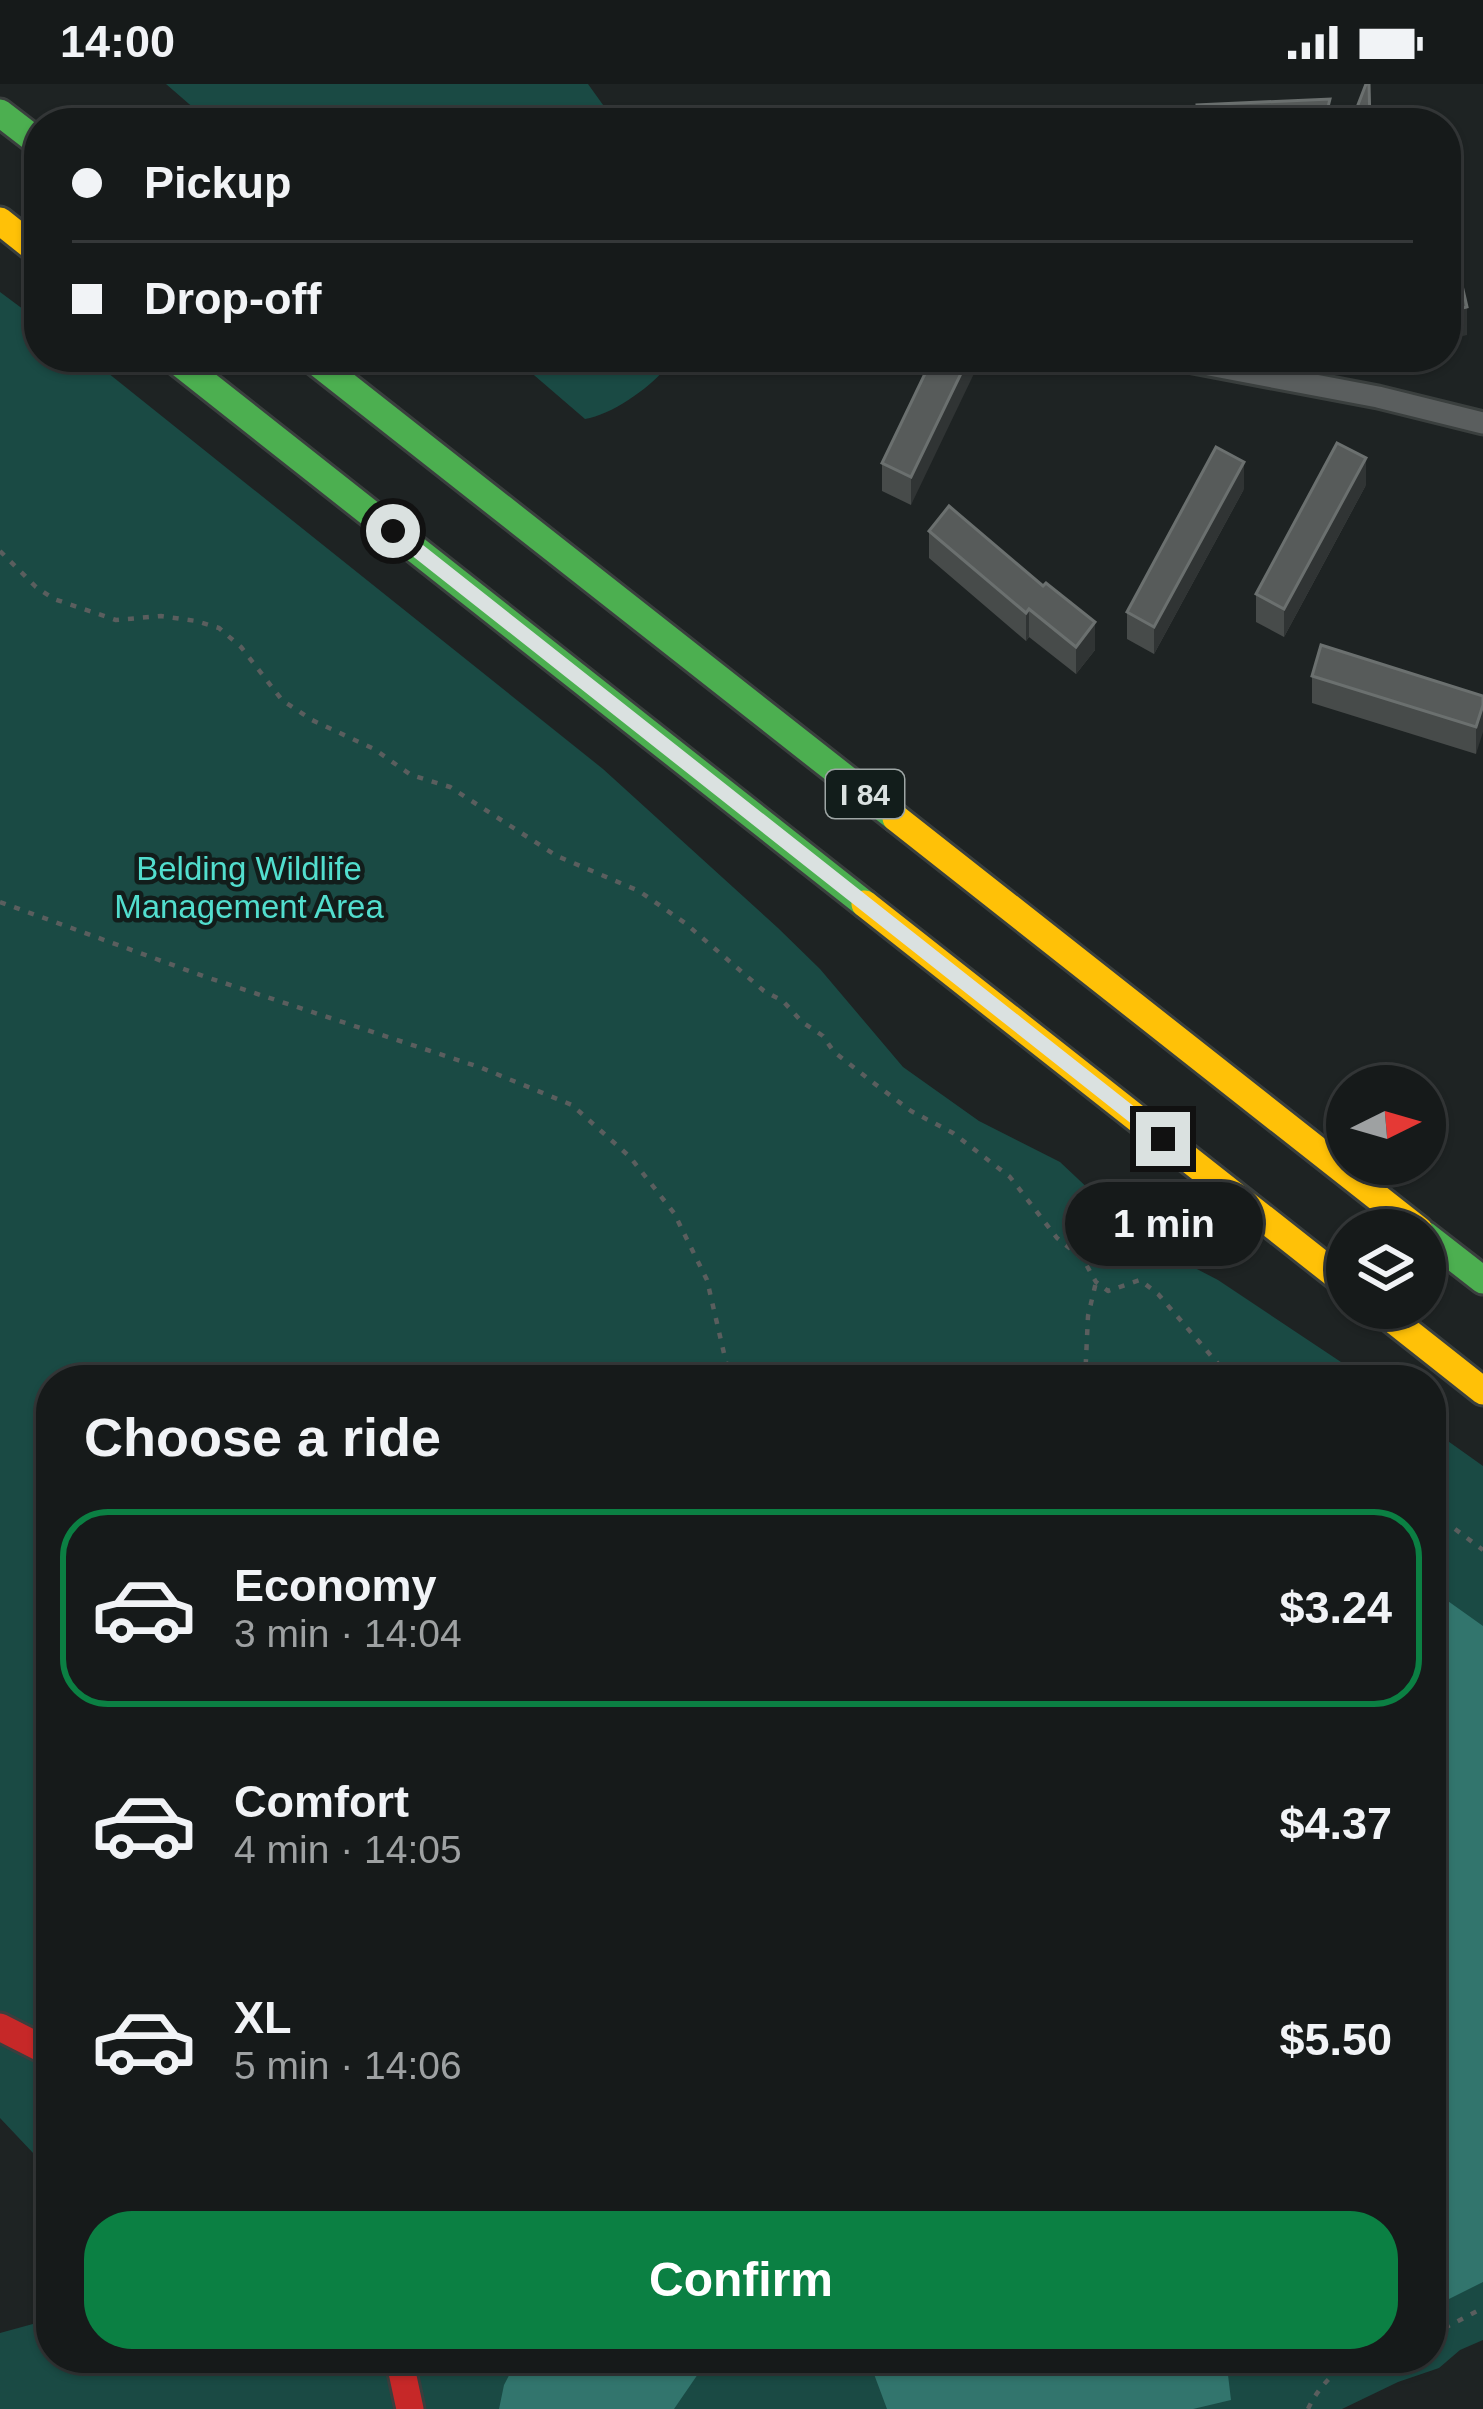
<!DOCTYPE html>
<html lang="en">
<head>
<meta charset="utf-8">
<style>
	:root { --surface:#161a1a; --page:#1f2323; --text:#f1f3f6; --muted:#9ea1a2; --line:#353839; --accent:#0b8043 }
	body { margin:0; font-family:Arial,sans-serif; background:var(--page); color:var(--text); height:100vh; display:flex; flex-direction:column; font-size:45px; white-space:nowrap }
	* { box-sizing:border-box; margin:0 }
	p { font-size:39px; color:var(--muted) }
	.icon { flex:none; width:66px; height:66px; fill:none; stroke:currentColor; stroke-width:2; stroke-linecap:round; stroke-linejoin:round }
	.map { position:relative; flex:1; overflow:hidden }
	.panel { position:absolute; left:36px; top:1281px; width:1410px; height:1008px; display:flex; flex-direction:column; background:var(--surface); border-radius:48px; box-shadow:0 3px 9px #0004,0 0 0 3px var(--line) }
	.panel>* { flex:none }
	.top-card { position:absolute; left:24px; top:24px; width:1437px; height:264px; border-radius:48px; box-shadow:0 3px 9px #0004,0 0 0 3px var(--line); display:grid; align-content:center; height:264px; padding:0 48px; background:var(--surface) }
	.needle { width:78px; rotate:85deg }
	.fabs { position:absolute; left:1326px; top:981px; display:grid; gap:24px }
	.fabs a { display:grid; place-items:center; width:120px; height:120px; border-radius:50%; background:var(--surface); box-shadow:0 3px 9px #0004,0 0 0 3px var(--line); font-size:60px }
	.end { position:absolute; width:54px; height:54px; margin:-27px; border:15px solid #dae1e0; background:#111; box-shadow:0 0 0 6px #111 }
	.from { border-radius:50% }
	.bubble { position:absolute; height:84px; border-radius:42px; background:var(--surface); box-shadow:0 3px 9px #0004,0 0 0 3px var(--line); font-size:39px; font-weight:700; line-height:84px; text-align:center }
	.top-card b { display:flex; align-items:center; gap:42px; height:114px; font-size:45px }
	.top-card b+b { border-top:3px solid var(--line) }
	.top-card i { width:30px; height:30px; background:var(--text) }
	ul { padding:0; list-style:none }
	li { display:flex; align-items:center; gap:36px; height:198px; margin:0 24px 18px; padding:0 24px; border:6px solid transparent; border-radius:48px }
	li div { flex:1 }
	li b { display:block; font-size:45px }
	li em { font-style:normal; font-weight:700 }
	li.on { border-color:var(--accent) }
	li>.icon { width:108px; height:108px; stroke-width:1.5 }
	h2 { padding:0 48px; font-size:54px; line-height:144px }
	.primary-button { display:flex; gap:24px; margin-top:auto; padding:24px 48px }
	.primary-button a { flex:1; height:138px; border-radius:48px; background:var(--accent); color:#fff; font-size:48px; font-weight:700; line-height:138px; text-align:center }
	.status { display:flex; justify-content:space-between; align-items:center; height:84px; padding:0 60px; background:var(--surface); direction:ltr }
	.status svg { height:33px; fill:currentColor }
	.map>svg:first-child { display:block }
	.green { fill:#1a4a44 }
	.water { fill:#32756d }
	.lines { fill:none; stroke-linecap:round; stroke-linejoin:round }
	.street-casing { stroke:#3a3f3e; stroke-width:27 }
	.fast-casing { stroke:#3a3f3e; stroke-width:33 }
	.slow-casing { stroke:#3a3f3e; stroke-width:33 }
	.jam-casing { stroke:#3a3f3e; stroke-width:33 }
	.path { stroke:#5a5e5e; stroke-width:4.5; stroke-dasharray:6 9; stroke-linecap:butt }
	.street { stroke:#5a5e5e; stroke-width:21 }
	.fast { stroke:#4caf50; stroke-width:27 }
	.slow { stroke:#ffc107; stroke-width:27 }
	.jam { stroke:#c62828; stroke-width:27 }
	.wall { fill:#474b4a }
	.shaded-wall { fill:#303434 }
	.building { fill:#575b5a; stroke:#6b706f; stroke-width:3 }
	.route { stroke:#dae1e0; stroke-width:15 }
	.labels { text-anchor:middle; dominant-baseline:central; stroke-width:9; stroke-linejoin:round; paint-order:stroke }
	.shield { fill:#121d1b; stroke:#9ea6a5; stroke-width:3 }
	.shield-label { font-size:30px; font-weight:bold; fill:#dae1e0 }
	.park-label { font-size:33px; fill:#52dece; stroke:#121d1b }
</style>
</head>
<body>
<div class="status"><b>14:00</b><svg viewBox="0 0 49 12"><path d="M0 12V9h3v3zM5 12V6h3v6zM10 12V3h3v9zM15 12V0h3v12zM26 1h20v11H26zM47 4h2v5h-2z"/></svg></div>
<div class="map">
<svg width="1483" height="2325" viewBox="0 0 1483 2325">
	<rect width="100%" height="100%" fill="#1e2323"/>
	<path class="green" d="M 166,0 L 588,0 L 616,39 L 211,39 Z
		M 0,208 L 39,237 L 39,273 L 88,273 L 603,685 L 778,844 L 820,885 L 903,983 L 979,1037 L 1060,1078 L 1145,1158 L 1218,1196 L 1368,1296 L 51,1296 L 51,2088 L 0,2034 Z
		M 513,273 L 665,273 L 665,285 C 648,305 611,331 585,335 Z
		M 1431,1345 L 1483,1382 L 1483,2256 L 1460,2266 L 1439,2284 L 1398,2298 L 1342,2325 L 0,2325 L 0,2249 L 51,2235 L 51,2274 L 1431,2274 Z"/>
	<path class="water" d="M 1431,1505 L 1483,1542 L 1483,2198 L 1431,2224 Z
		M 518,2274 L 709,2274 L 674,2325 L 499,2325 L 504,2301 Z
		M 868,2274 L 1226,2274 L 1231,2316 L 1193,2325 L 887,2325 Z"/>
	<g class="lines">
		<defs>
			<path id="street" d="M 1167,273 L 1378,313 L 1483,339"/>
			<path id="fast" d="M 0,29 L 39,59
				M 172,273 L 865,820
				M 310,273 L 896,734
				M 1425,1151 L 1483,1196"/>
			<path id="slow" d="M 0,137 L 39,168
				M 896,734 L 1419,1146
				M 865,820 L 1347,1200
				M 1378,1224 L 1483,1307"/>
			<path id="jam" d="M 0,1943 L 51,1969
				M 399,2274 L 410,2325"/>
		</defs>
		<use href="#street" class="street-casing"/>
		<use href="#fast" class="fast-casing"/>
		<use href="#slow" class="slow-casing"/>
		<use href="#jam" class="jam-casing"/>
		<path class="path" d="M 0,467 L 36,503 L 54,515 L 116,536 L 161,532 L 196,537 L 219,544 L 241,563 L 282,616 L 312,636 L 374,665 L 411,691 L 450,703 L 557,772 L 639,807 L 685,839 L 764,907 L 783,917 L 802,938 L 823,952 L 834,968 L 875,1000 L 911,1027 L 953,1049 L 1010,1093 L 1057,1154 L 1083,1175 L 1096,1198 L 1108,1207 L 1140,1196 L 1158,1210 L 1232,1296
			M 0,818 L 203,892 L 482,984 L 572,1021 L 630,1073 L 674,1129 L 707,1196 L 726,1278 L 725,1296
			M 1085,1296 L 1088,1232 L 1096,1198
			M 1431,1427 L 1483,1466
			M 1431,2251 L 1483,2224
			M 1308,2325 C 1319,2302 1335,2286 1358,2274"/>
		<use href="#street" class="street"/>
		<use href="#fast" class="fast"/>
		<use href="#slow" class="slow"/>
		<use href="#jam" class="jam"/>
	</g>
	<path class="wall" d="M 933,273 L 911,421 L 882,407 L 882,379 Z
		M 1366,401 L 1284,553 L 1256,538 L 1256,510 Z
		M 1244,405 L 1154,570 L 1127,555 L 1127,528 Z
		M 929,447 L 1095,566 L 1076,590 L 1029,553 L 1026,557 L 929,474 Z
		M 1312,592 L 1483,612 L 1476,670 L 1312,619 Z"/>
	<path class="shaded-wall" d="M 1467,223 L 1467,251 L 1446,256 L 1446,228 Z
		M 969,273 L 982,273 L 911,421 L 911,393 Z
		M 1366,374 L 1366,401 L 1284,553 L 1284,525 Z
		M 1244,378 L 1244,405 L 1154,570 L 1154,543 Z
		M 1029,525 L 1029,553 L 1026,557 L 1026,529 Z
		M 1095,538 L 1095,566 L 1076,590 L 1076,563 Z
		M 1483,621 L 1483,648 L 1476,670 L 1476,643 Z"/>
	<path class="building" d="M 1366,0 L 1369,0 L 1370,39 L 1351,39 Z
		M 1330,15 L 1326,31 L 1350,39 L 1198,39 L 1197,21 Z
		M 1446,132 L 1467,223 L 1446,228 Z
		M 933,273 L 969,273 L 911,393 L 882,379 Z
		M 1337,359 L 1366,374 L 1284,525 L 1256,510 Z
		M 1216,363 L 1244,378 L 1154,543 L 1127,528 Z
		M 949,422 L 1043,502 L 1046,499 L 1095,538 L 1076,563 L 1029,525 L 1026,529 L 929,447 Z
		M 1321,561 L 1483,612 L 1483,621 L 1476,643 L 1312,592 Z"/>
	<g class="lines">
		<path class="route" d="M 393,447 L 1163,1055"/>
	</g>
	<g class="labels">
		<rect class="shield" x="826" y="686" width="78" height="48" rx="9"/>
		<g class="shield-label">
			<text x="865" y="710">I 84</text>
		</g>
		<g class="park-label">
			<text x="249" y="784">Belding Wildlife<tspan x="249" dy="38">Management Area</tspan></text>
		</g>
	</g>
</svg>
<div class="fabs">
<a><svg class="needle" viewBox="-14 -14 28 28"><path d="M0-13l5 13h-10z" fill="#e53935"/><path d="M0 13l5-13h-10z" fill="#9ea1a2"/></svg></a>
<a><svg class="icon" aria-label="layers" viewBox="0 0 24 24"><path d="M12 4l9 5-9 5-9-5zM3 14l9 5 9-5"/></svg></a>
</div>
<i class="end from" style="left:393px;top:447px"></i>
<i class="end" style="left:1163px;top:1055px"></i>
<div class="bubble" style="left:1065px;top:1098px;width:198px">1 min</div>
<div class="top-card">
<b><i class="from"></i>Pickup</b>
<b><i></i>Drop-off</b>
</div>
<section class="panel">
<h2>Choose a ride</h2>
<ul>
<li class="on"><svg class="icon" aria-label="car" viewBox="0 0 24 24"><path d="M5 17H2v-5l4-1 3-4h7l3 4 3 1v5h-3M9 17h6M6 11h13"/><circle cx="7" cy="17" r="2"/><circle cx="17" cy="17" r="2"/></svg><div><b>Economy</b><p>3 min · 14:04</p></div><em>$3.24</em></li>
<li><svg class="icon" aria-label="car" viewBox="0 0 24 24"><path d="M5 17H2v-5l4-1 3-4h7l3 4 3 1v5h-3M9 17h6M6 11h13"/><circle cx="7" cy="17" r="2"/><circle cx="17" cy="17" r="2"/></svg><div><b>Comfort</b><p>4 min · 14:05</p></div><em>$4.37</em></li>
<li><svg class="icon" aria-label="car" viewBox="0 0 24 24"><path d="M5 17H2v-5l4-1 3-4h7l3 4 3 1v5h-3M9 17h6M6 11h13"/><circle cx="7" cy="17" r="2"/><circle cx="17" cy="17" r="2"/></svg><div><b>XL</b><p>5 min · 14:06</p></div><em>$5.50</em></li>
</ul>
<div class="primary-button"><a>Confirm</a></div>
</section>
</div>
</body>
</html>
